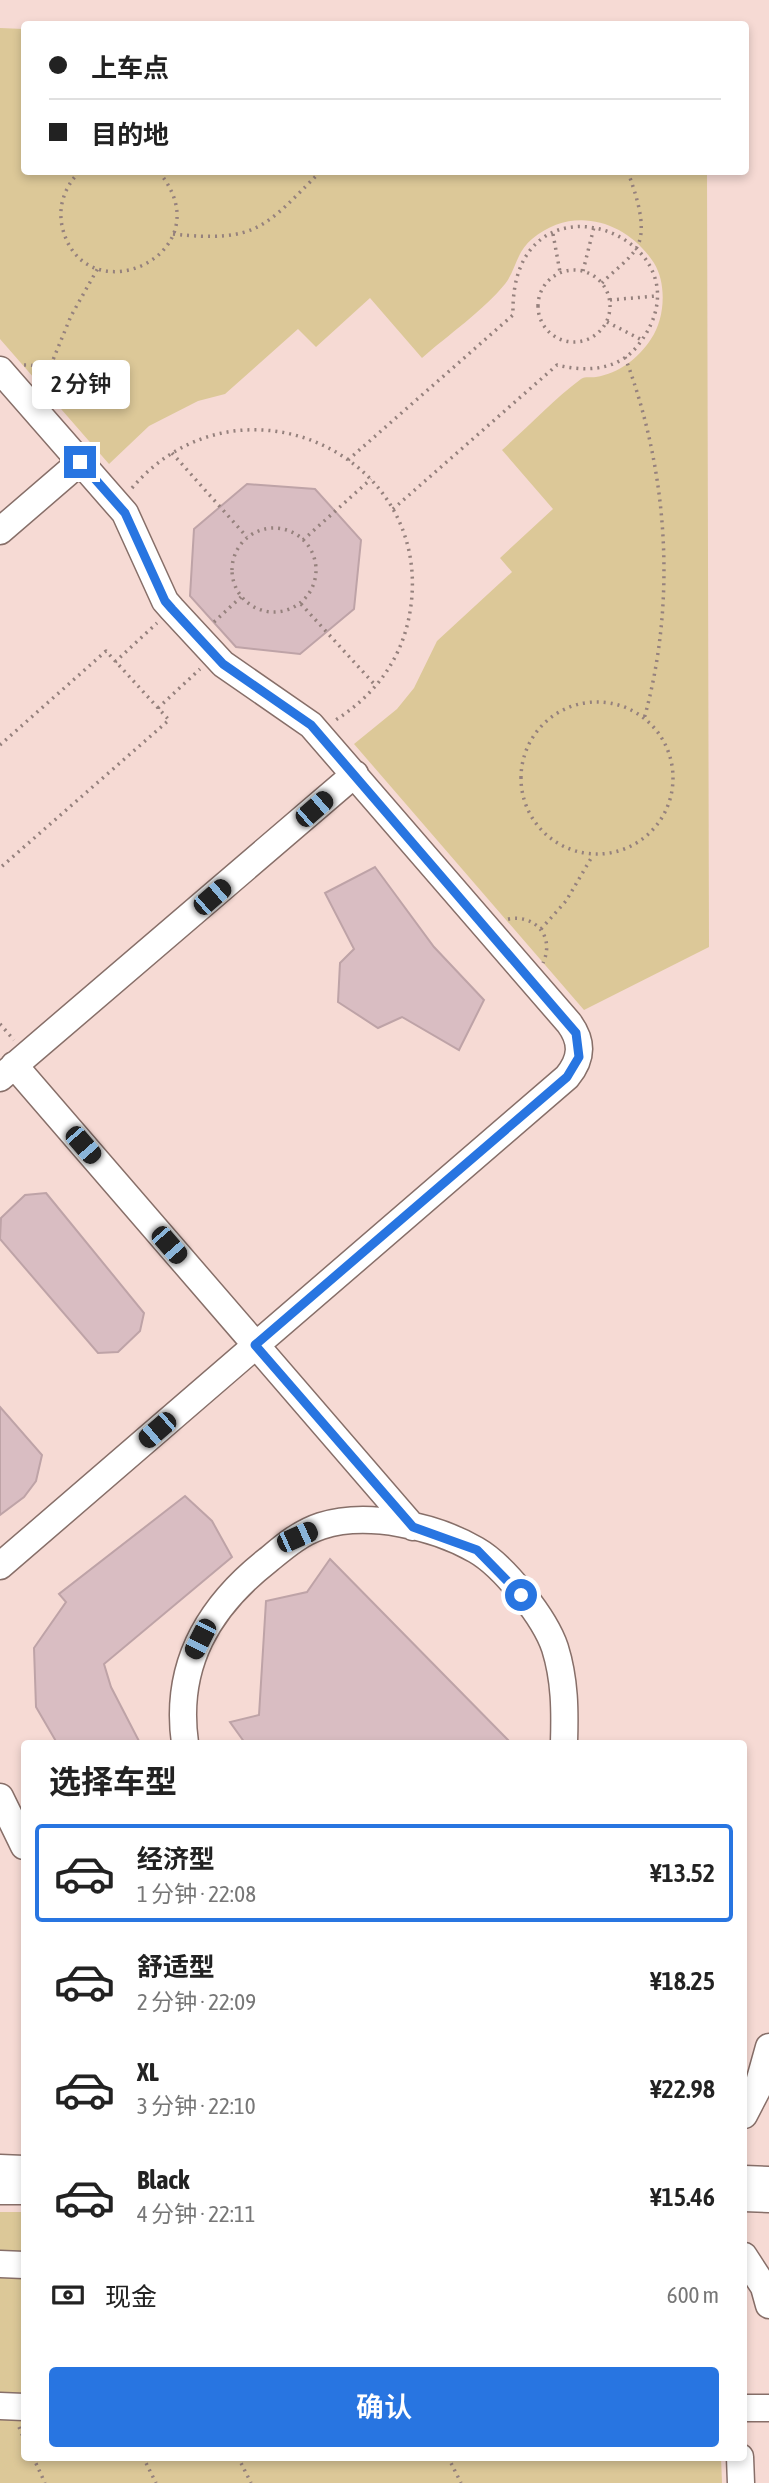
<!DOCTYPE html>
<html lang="zh">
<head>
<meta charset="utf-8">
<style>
	:root { --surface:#fff; --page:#f6f6f6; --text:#222; --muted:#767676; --line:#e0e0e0; --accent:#2875e1 }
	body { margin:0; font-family:"Asap Condensed","Noto Sans SC",sans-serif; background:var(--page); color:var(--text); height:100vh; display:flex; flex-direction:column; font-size:26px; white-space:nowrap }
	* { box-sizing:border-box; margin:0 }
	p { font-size:23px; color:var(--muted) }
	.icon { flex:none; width:38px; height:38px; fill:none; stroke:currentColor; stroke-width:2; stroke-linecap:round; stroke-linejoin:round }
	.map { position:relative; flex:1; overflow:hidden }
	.details { position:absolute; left:21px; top:1740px; width:726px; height:721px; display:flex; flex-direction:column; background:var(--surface); border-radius:7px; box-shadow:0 4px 10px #0003 }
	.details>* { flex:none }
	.guide { position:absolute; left:21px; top:21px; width:728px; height:154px; border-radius:7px; box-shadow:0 4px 10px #0003; display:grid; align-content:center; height:154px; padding:0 28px; background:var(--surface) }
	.end { position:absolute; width:32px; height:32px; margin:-16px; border:9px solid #2875e1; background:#fff; box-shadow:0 0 0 4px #fff }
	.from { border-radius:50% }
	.bubble { position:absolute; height:49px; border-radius:7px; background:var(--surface); box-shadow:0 4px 10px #0003; font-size:23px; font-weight:600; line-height:49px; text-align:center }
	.car { position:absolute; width:21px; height:42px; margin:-21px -10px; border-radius:9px; box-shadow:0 0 5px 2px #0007; background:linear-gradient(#222 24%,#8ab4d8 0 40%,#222 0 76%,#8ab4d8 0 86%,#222 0) }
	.guide b { display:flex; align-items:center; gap:24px; height:66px; font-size:26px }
	.guide b+b { border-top:2px solid var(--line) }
	.guide i { width:18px; height:18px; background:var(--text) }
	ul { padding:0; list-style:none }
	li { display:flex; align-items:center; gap:21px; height:98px; margin:0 14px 10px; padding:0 14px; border:4px solid transparent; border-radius:7px }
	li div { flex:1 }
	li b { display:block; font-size:26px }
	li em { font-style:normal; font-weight:600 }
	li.current { border-color:var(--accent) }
	li>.icon { width:63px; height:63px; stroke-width:1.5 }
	h2 { padding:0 28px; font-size:32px; line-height:84px }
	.pay { display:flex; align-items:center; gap:18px; height:77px; padding:0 28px; font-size:26px }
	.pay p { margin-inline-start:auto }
	.button { display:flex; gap:14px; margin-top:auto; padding:14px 28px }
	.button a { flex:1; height:80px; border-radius:7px; background:var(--accent); color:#fff; font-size:28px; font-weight:600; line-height:80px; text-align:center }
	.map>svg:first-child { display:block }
	.green { fill:#dcc898 }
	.building { fill:#d9bdc2; stroke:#bea3a7; stroke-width:2 }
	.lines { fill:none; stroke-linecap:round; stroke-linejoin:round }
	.minor-casing { stroke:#876f69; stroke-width:29 }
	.path { stroke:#95817d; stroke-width:3.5; stroke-dasharray:2 5; stroke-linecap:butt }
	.minor { stroke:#fff; stroke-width:26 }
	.route { stroke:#2875e1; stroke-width:9 }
</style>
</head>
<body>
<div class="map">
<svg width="769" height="2483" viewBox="0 0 769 2483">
	<rect width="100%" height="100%" fill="#f6dad4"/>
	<path class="green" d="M 0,28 L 24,29 L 24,172 L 707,172 L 709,947 L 584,1010 L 354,744 L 397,709 L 414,688 L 437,641 L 512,572 L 500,558 L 553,509 L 502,450 C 528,427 553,400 581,379 C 586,376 590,378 596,377 C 619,373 638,359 651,339 C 665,319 667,284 654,263 C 627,221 573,204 532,239 C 516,252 516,270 505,284 C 484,310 448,335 422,358 L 370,298 L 316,347 L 298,329 L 225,394 L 198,401 L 149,426 L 109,464 L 0,339 Z
		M 0,2212 L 24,2212 L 24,2457 L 721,2457 L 722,2483 L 0,2483 Z"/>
	<path class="building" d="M 247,484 L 315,489 L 361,540 L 354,609 L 300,654 L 236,647 L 190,596 L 194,529 Z
		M 375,867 L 434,947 L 484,1000 L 459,1050 L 402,1017 L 378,1028 L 338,1002 L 340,963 L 354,949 L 325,893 Z
		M 46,1193 L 144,1313 L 140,1331 L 118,1352 L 98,1353 L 0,1239 L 1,1218 L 25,1195 Z
		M 0,1407 L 42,1455 L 36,1481 L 24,1497 L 0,1515 Z
		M 185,1496 L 212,1521 L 232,1557 L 104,1664 L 111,1687 L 140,1743 L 57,1743 L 36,1707 L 34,1648 L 66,1602 L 59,1594 Z
		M 330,1559 L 511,1743 L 245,1743 L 230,1722 L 259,1715 L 266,1601 L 307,1592 Z"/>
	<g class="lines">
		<defs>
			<path id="minor" d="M 0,370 L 125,513 L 165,601 L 172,609 L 223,664 L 311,725 L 569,1023 C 583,1042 582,1059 567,1077 L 0,1566
				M 0,531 L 80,462
				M 14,1065 L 413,1527
				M 0,1078 L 355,774
				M 185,1743 C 174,1665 208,1607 268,1560 C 285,1546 300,1533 321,1526 C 367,1511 435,1526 476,1550 C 504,1566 545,1618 555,1648 C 565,1680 565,1711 564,1743
				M 0,1797 L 24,1846
				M 744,2115 L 757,2090 L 769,2047
				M 0,2168 L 24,2169
				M 744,2179 L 769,2180
				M 0,2191 L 24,2191
				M 744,2198 L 769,2199
				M 744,2256 L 764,2287 L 769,2305
				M 0,2264 L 24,2265
				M 0,2406 L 24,2407
				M 744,2408 L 769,2408
				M 740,2457 L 741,2483"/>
		</defs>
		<use href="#minor" class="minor-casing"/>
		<path class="path" d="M 79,172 C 64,188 57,208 63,230 C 87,317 226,253 159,172
			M 173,234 C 257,243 265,227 320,172
			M 553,234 L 560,272
			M538 306a36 36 0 1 1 72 0a36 36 0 1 1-72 0Z
			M 583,271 L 594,227
			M 602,283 C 612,272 630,260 637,247 C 648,227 635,192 628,172
			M 610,300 L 656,296
			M 607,322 L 642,340
			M 625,357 C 668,471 677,601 644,719
			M 24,365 C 47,364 60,379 57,402
			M 48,372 L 71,316 L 98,268
			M 172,453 L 247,537
			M 348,460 L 513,315 C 509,158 720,237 639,344 C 619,371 586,372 557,365 L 392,510
			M 132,488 C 240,361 445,458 408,622 C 398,665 371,698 334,721
			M232 570a42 42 0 1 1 84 0a42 42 0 1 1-84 0Z
			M 303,540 L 371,479
			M 301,604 L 376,686
			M 214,622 L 241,597
			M 115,662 L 157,623
			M521 778a76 76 0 1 1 152 0a76 76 0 1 1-152 0Z
			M 158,708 L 200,669
			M 0,745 L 106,651 L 169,720 L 0,868
			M 508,919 C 536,914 555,937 543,963
			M 541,929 L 566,901 L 593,855
			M 0,1024 L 14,1040
			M 19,2427 L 24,2439
			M 33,2457 L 45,2483
			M 143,2457 L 156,2483
			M 238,2457 L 251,2483
			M 448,2457 L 461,2483"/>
		<use href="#minor" class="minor"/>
	</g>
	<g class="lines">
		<path class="route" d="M 80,462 L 125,513 L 165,601 L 172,609 L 223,664 L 311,725 L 576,1033 L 579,1057 L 567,1077 L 255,1345 L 413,1527 L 477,1550 L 521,1595"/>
	</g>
</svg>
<i class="end from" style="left:521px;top:1595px"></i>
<i class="end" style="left:80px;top:462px"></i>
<div class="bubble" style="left:32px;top:360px;width:98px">2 分钟</div>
<i class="car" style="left:314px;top:809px;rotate:49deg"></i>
<i class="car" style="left:212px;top:897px;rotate:49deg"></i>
<i class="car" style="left:83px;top:1145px;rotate:139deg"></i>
<i class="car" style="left:169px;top:1245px;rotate:139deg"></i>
<i class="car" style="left:157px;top:1430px;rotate:229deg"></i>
<i class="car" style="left:297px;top:1537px;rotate:66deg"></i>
<i class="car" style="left:200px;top:1639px;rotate:207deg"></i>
<div class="guide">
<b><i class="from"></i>上车点</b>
<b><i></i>目的地</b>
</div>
<section class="details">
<h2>选择车型</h2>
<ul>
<li class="current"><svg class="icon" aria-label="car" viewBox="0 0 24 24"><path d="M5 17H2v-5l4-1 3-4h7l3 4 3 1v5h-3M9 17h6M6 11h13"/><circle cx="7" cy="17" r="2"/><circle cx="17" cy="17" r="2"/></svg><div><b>经济型</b><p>1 分钟 · 22:08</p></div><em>¥13.52</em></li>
<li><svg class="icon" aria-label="car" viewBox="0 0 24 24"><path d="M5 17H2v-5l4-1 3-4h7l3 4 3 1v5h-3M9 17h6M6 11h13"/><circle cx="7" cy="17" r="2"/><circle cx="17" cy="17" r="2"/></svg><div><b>舒适型</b><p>2 分钟 · 22:09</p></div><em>¥18.25</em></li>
<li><svg class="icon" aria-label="car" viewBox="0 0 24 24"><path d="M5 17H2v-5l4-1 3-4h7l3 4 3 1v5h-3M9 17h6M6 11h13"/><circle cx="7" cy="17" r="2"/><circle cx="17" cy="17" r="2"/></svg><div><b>XL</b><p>3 分钟 · 22:10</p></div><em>¥22.98</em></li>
<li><svg class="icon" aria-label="car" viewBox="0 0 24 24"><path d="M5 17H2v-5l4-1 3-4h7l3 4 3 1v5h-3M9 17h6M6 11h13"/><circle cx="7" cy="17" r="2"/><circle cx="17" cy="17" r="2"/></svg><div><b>Black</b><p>4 分钟 · 22:11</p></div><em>¥15.46</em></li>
</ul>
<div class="pay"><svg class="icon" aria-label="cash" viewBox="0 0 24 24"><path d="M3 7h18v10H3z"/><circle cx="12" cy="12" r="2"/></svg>现金<p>600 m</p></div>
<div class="button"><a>确认</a></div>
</section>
</div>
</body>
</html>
